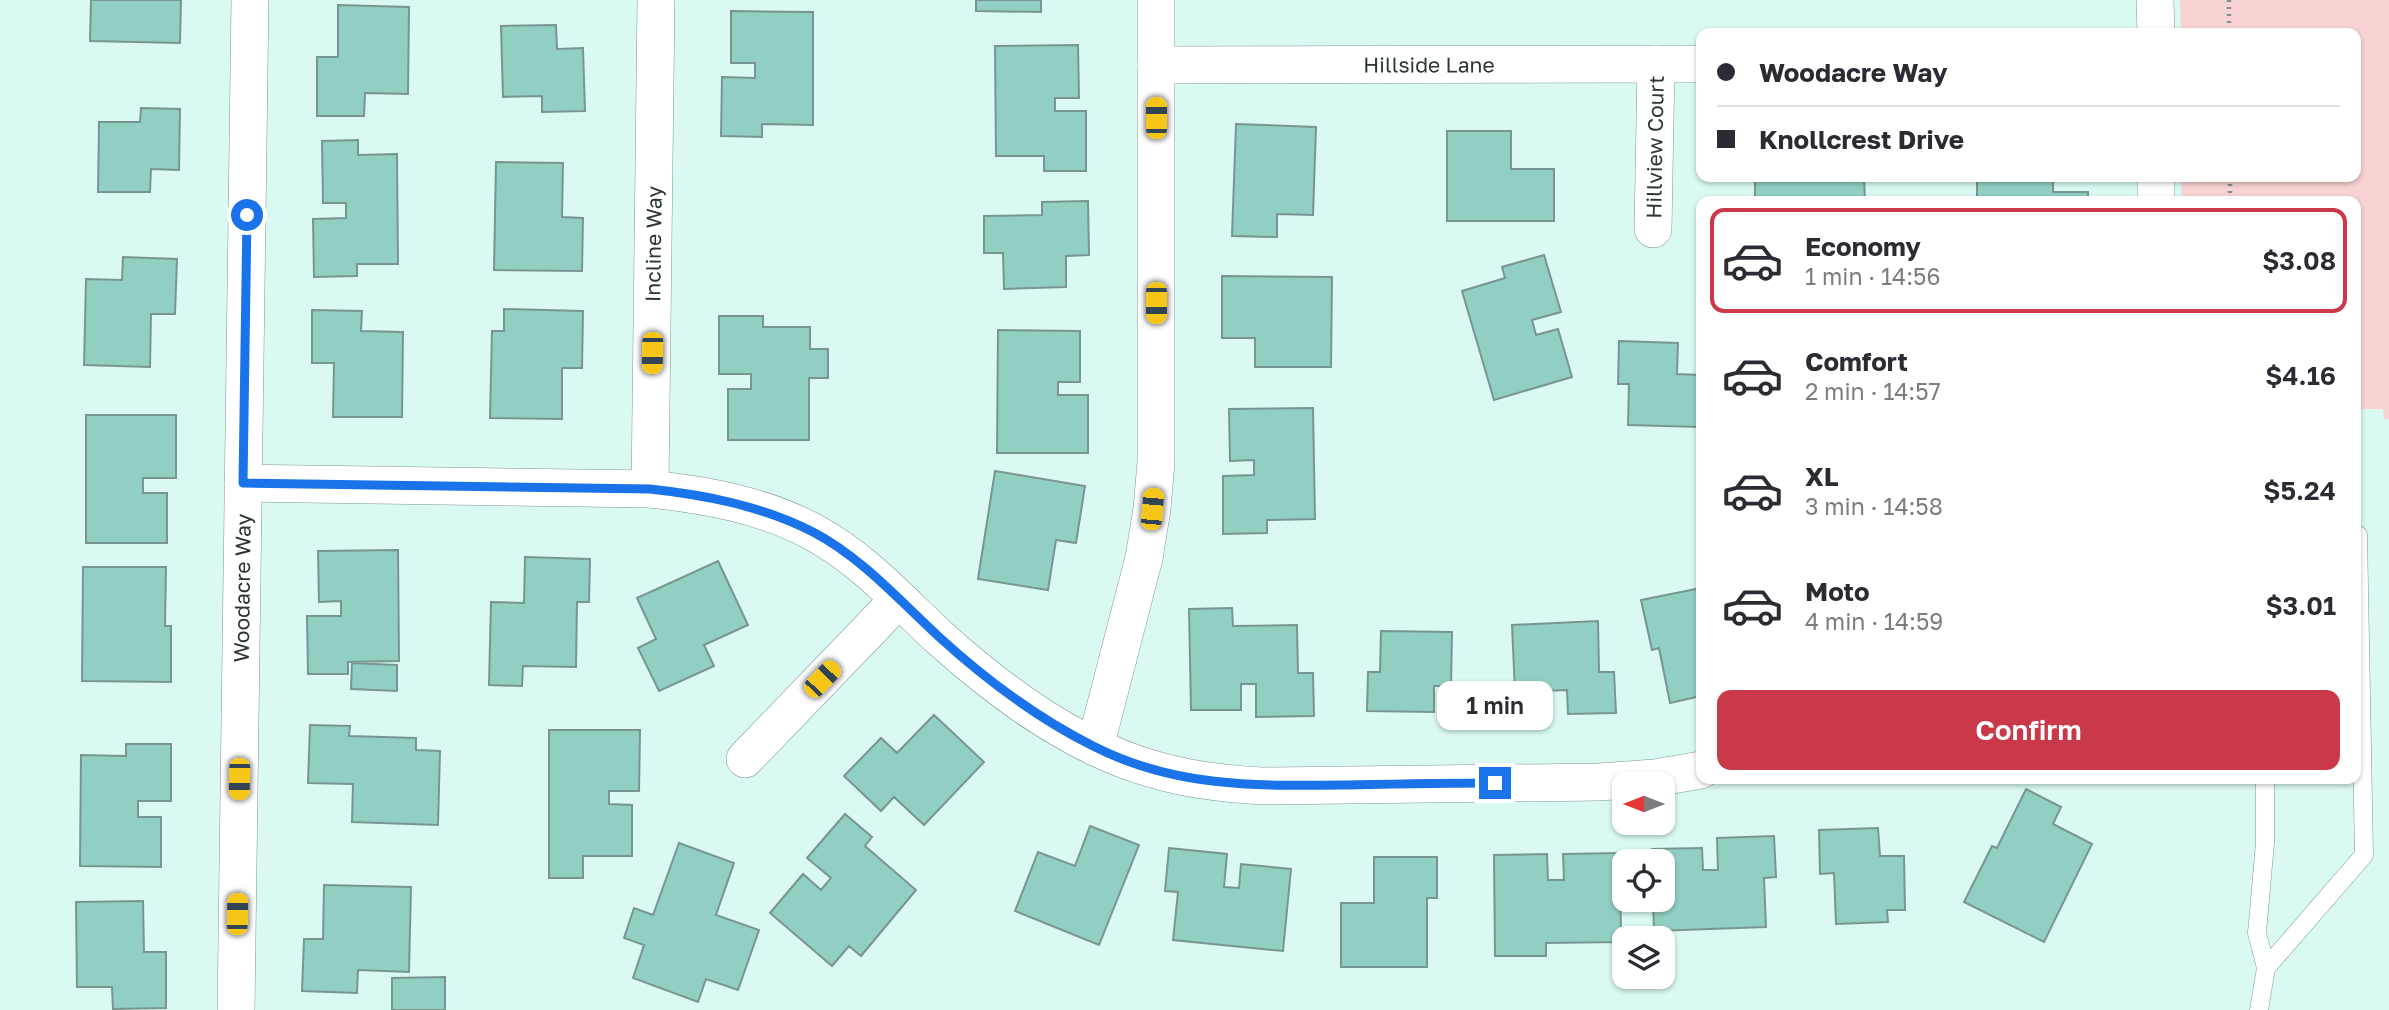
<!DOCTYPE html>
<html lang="en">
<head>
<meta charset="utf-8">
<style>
	:root { --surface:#fff; --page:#f7f7f7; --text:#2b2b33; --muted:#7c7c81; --line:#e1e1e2; --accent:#c93949 }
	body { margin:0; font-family:"Golos Text",sans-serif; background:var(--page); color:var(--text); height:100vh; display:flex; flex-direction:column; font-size:26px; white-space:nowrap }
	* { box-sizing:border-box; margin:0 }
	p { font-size:23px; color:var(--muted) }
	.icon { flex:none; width:38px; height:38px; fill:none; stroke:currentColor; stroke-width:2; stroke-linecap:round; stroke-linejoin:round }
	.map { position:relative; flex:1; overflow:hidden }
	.drawer { position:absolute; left:1696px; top:196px; width:665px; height:588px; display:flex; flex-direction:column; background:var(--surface); border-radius:14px; box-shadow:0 2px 5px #0004 }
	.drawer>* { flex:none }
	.guide { position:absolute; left:1696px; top:28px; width:665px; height:154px; border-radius:14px; box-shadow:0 2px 5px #0004; display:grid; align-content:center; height:154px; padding:0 21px; background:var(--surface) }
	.needle { width:46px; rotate:270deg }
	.tools { position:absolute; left:1612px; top:772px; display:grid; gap:14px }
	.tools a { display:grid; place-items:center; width:63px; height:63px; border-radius:14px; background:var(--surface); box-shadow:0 2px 5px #0004; font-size:35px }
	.end { position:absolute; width:32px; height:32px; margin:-16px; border:9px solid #1a73e8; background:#fff; box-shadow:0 0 0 4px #fff }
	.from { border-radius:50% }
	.bubble { position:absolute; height:49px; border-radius:14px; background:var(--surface); box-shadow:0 2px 5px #0004; font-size:23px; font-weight:600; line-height:49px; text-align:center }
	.car { position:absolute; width:21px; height:42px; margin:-21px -10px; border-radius:9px; box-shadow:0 0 5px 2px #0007; background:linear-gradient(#f5c518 24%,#345 0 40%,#f5c518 0 76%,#345 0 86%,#f5c518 0) }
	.guide b { display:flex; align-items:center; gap:24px; height:66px; font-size:26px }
	.guide b+b { border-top:2px solid var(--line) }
	.guide i { width:18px; height:18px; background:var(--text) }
	ul { padding:12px 0 0; list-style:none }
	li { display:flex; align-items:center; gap:21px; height:105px; margin:0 14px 10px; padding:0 7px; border:4px solid transparent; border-radius:14px }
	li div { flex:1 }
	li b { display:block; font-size:26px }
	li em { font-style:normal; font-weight:600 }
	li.active { border-color:var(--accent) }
	li>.icon { width:63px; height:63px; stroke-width:1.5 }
	.primary-button { display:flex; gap:14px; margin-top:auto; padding:14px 21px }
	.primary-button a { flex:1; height:80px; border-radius:14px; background:var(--accent); color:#fff; font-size:28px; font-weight:600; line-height:80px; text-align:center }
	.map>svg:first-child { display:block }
	.green { fill:#f9d3d3 }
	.building { fill:#91cfc2; stroke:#78968f; stroke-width:2 }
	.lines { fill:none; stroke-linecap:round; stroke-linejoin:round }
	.lane-casing { stroke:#7c9993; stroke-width:19 }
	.street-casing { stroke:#7c9993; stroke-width:38 }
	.path { stroke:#7c928d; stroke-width:4.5; stroke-dasharray:2 5; stroke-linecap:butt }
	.lane { stroke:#fff; stroke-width:18 }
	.street { stroke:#fff; stroke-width:37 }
	.route { stroke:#1a73e8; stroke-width:9 }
	.labels { text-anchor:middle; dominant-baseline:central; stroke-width:5; stroke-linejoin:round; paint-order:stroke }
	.street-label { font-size:21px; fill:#2b3734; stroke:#d9f9f2 }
</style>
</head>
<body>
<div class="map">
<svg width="2389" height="1010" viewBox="0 0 2389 1010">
	<rect width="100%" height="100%" fill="#d9f9f2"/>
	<path class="green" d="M 2180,0 L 2389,0 L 2389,419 L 2384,419 L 2383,409 L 2356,409 L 2356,201 L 2182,201 L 2181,177 L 2356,177 L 2356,33 L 2181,33 Z"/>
	<path class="building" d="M 91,0 L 181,0 L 180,43 L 90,41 Z
		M 976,0 L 1041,0 L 1041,12 L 976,11 Z
		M 338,5 L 409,7 L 408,94 L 365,93 L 364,116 L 317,116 L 317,57 L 338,57 Z
		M 731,11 L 813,12 L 813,125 L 762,124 L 762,137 L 721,136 L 722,77 L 755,78 L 755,63 L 731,63 Z
		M 556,25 L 557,49 L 583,48 L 585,111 L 542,112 L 542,96 L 503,97 L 501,26 Z
		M 1078,45 L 1079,98 L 1055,98 L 1055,111 L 1086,111 L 1086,171 L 1044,171 L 1044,156 L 996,156 L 995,46 Z
		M 141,108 L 180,109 L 179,170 L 151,169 L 150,192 L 98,192 L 99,122 L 140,122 Z
		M 1236,124 L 1316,127 L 1313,215 L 1277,214 L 1277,237 L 1232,236 Z
		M 1447,131 L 1511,131 L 1511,169 L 1554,169 L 1554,221 L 1447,221 Z
		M 358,140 L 358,155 L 397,154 L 398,264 L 357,264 L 357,276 L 314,277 L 313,219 L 346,218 L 346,203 L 323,203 L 322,141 Z
		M 496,162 L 563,163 L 562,217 L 583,218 L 582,271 L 494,270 Z
		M 1755,177 L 1864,177 L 1865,201 L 1755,201 Z
		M 1977,177 L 2053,177 L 2053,192 L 2088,192 L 2088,201 L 1977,201 Z
		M 1088,201 L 1089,255 L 1066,256 L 1066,287 L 1004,289 L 1003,253 L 984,253 L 984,216 L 1042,215 L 1042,202 Z
		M 1544,255 L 1561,312 L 1532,320 L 1536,335 L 1558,329 L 1572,377 L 1494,400 L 1462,291 L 1505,278 L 1502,267 Z
		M 123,257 L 177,259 L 175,314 L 151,314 L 150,367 L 84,365 L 86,279 L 122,280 Z
		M 1222,276 L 1332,277 L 1331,367 L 1255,367 L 1255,338 L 1222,338 Z
		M 504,309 L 583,311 L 582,368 L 562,368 L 562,419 L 490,418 L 492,331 L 504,331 Z
		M 312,310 L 362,311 L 361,331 L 403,332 L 402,417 L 333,417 L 334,363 L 312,363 Z
		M 719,316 L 763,316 L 763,327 L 810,327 L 810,349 L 828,349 L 828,378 L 809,378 L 809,440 L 728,440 L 728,389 L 751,389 L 751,374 L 719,374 Z
		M 998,330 L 1080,331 L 1080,382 L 1058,382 L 1058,395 L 1088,395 L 1088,453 L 997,453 Z
		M 1619,341 L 1678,343 L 1677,374 L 1701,375 L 1700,427 L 1628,425 L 1629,384 L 1618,384 Z
		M 1313,408 L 1315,519 L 1267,520 L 1267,533 L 1223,534 L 1223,476 L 1254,475 L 1254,460 L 1230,461 L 1229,409 Z
		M 86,415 L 176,415 L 176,478 L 143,478 L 143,493 L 167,493 L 167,543 L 86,543 Z
		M 995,471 L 1085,486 L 1076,543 L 1056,540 L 1048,590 L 978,579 Z
		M 398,550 L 399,661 L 348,662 L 348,674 L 308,674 L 307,616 L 341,616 L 341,601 L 319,602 L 318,551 Z
		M 525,557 L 590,559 L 589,602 L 577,602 L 576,667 L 523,666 L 522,686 L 489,685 L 491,602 L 524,603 Z
		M 718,561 L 748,625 L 704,645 L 714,666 L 659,691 L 638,648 L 656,639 L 637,598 Z
		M 83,567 L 166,567 L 165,626 L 171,626 L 171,682 L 82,681 Z
		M 1701,588 L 1701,696 L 1670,703 L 1659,648 L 1652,650 L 1641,600 Z
		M 1232,608 L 1233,626 L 1297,625 L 1298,673 L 1313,673 L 1314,716 L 1256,717 L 1256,684 L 1241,684 L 1241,710 L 1191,710 L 1189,609 Z
		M 1598,621 L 1599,672 L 1614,672 L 1616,713 L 1568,714 L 1567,690 L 1515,692 L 1512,625 Z
		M 1381,631 L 1452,632 L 1451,686 L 1434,686 L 1434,712 L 1367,711 L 1368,672 L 1380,672 Z
		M 352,663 L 397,665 L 397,691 L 351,689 Z
		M 934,715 L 984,762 L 924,825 L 894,797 L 881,811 L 844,776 L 881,738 L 897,753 Z
		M 310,725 L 350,726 L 349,736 L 416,738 L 416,750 L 440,751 L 438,825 L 352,822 L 353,784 L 308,783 Z
		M 549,730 L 640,730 L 639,791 L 609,791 L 609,804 L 632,805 L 632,856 L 583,856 L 583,878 L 549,878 Z
		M 126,744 L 171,744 L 171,801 L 138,801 L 138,817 L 161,817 L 161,867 L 80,866 L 81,755 L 126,756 Z
		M 2026,789 L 2061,807 L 2053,824 L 2092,844 L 2044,942 L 1964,902 L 1992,846 L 1997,848 Z
		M 845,814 L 872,837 L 865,846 L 916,890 L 861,956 L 849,946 L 832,966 L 770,913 L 803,874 L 821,890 L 831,878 L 807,858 Z
		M 1090,826 L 1139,845 L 1099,945 L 1015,911 L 1038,852 L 1075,866 Z
		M 1878,828 L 1880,856 L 1904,856 L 1905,910 L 1887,910 L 1888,922 L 1836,924 L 1834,873 L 1820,874 L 1819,830 Z
		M 1774,836 L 1776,877 L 1764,878 L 1766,927 L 1654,931 L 1653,900 L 1662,900 L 1662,861 L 1652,861 L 1652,849 L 1702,848 L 1703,870 L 1718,870 L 1717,838 Z
		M 679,843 L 734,863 L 716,915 L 759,930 L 738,990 L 706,979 L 698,1002 L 633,978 L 644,945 L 624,938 L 634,908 L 653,915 Z
		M 1169,848 L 1227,854 L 1224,887 L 1239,888 L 1241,864 L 1291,869 L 1283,951 L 1173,940 L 1178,892 L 1165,891 Z
		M 1620,853 L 1621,942 L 1546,943 L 1546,956 L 1495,956 L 1494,855 L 1547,854 L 1548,880 L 1564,880 L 1563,854 Z
		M 1374,857 L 1437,857 L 1437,898 L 1427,898 L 1427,967 L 1341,967 L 1341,903 L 1374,903 Z
		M 324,885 L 411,887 L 409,972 L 358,970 L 357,993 L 302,991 L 304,939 L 323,939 Z
		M 143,901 L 144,952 L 166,952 L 166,1008 L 113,1009 L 112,987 L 77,987 L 76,902 Z
		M 445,977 L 445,1010 L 392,1010 L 392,978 Z"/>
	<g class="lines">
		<defs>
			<path id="lane" d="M 2266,968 L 2364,855 L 2358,535 L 2356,534
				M 2259,1010 L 2266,968 L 2257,933 L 2265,843 L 2265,779"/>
			<g id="street">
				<path d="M 2155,0 L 2156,33"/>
				<path id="s1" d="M 1156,65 L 1701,64"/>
				<path d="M 2156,177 L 2156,201"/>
				<path id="s2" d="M 1653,229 L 1656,64"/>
				<path d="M 243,483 L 650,489 C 706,495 763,505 813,532 C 862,558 900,601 940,638 C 1001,693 1075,748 1156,770 C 1190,780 1225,784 1261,786 L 1599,782 L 1655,778 L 1701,770"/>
				<path id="s3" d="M 650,489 L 656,0"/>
				<path d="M 1095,747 L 1144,558 L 1152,509 L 1156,462 L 1156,0"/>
				<path d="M 745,759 L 899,599"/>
				<path id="s4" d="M 236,1010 L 250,0"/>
			</g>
		</defs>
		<use href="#lane" class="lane-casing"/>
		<use href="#street" class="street-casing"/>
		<path class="path" d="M 2229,0 L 2229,33
			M 2230,177 L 2230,201"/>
		<use href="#lane" class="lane"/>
		<use href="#street" class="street"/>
	</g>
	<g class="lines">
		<path class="route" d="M 247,215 L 243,483 L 650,489 C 706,495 762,506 813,532 C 861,557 899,600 938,636 C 985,679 1037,718 1093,746 C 1175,788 1258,786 1347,785 C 1396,784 1446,783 1495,783"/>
	</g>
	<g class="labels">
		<g class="street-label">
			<text stroke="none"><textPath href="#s1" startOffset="273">Hillside Lane</textPath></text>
			<text stroke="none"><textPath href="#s2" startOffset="82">Hillview Court</textPath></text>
			<text stroke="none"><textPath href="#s3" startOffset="245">Incline Way</textPath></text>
			<text stroke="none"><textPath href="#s4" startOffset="422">Woodacre Way</textPath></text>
		</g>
	</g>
</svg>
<div class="tools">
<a><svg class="needle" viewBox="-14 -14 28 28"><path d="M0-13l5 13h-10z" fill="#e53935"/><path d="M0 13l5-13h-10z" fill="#7c7c81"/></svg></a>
<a><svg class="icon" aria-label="locate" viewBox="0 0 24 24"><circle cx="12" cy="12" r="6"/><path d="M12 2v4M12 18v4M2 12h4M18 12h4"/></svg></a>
<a><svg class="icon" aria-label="layers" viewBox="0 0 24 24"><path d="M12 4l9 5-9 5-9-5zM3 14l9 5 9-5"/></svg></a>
</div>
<i class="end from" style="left:247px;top:215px"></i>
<i class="end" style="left:1495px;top:783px"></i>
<div class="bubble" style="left:1437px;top:681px;width:116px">1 min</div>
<i class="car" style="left:1156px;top:118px;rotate:0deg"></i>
<i class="car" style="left:1156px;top:303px;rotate:180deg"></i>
<i class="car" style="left:652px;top:353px;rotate:181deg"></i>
<i class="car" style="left:1152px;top:509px;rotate:5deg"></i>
<i class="car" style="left:822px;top:679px;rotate:44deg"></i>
<i class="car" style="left:239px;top:779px;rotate:181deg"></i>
<i class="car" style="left:237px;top:914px;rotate:1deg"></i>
<div class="guide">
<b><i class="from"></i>Woodacre Way</b>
<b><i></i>Knollcrest Drive</b>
</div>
<section class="drawer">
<ul>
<li class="active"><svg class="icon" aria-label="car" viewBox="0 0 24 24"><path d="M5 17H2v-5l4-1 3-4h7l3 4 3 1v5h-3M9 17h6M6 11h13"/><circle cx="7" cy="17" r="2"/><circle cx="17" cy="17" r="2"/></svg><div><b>Economy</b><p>1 min · 14:56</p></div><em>$3.08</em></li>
<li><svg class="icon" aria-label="car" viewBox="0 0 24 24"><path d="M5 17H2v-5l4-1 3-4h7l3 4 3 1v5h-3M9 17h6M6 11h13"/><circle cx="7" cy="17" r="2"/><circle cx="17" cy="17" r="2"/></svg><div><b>Comfort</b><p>2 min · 14:57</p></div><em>$4.16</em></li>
<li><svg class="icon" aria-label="car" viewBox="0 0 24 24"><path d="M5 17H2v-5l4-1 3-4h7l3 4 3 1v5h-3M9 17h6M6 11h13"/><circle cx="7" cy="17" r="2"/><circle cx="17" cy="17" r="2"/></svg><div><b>XL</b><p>3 min · 14:58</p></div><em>$5.24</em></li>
<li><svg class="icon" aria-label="car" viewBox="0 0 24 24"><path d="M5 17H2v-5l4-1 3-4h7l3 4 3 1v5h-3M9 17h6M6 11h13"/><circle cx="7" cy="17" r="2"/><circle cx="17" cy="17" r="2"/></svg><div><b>Moto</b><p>4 min · 14:59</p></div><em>$3.01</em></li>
</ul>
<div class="primary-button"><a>Confirm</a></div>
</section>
</div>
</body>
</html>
